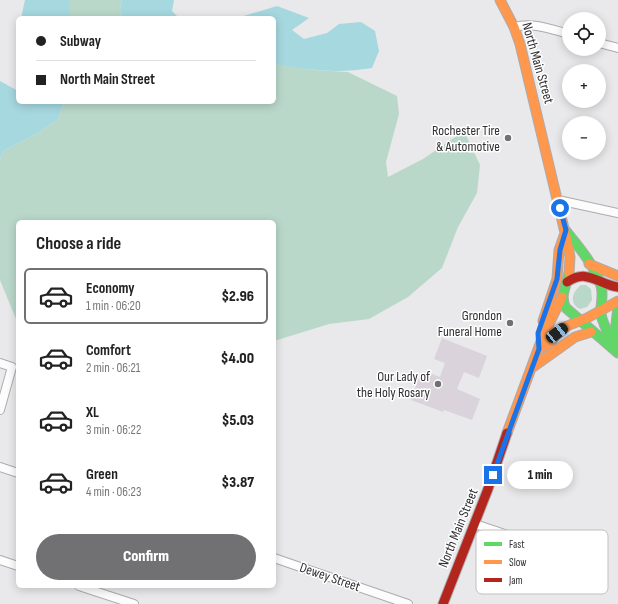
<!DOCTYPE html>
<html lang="en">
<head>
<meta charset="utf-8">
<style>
	:root { --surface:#fff; --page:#f2f2f2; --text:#222; --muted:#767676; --line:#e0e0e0; --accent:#717072 }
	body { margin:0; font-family:"Sofia Sans Condensed",sans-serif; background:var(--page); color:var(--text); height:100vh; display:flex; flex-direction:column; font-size:15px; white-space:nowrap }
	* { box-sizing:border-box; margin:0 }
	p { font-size:13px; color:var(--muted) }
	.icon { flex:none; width:22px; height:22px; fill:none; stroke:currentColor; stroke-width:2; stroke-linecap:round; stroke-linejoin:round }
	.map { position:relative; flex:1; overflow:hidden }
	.panel { position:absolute; left:16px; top:220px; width:260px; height:368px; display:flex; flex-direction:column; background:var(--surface); border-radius:6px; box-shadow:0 2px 10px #0003 }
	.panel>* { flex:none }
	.guide { position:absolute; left:16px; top:16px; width:260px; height:88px; border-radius:6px; box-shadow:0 2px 10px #0003; display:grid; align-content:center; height:88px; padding:0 20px; background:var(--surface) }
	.controls { position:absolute; left:562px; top:12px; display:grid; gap:8px }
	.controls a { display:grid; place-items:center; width:44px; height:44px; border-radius:50%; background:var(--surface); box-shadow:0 2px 10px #0003; font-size:20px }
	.end { position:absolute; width:18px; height:18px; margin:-9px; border:5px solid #1a73e8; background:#fff; box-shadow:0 0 0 2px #fff }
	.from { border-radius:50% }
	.bubble { position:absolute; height:28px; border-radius:14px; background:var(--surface); box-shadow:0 2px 10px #0003; font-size:13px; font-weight:800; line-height:28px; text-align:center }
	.car { position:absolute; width:12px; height:24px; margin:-12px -6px; border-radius:5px; box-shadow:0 0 3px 1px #0007; background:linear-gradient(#222 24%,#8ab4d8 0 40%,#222 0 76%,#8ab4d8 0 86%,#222 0) }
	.guide b { display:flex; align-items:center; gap:14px; height:38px; font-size:15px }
	.guide b+b { border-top:1px solid var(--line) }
	.guide i { width:10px; height:10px; background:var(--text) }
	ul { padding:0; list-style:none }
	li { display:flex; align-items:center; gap:12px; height:56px; margin:0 8px 6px; padding:0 12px; border:2px solid transparent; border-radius:6px }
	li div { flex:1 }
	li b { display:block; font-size:15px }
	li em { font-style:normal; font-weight:800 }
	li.active { border-color:var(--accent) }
	li>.icon { width:36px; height:36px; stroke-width:1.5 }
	h2 { padding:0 20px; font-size:18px; line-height:48px }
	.action { display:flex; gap:8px; margin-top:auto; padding:8px 20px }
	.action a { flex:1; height:46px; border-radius:24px; background:var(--accent); color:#fff; font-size:16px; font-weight:800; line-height:46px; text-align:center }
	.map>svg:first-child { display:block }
	.green { fill:#b9d8ca }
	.water { fill:#a6d8e0 }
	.building { fill:#dbd3dc }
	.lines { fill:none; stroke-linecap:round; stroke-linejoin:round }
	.street-casing { stroke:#acabad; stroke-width:10 }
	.fast-casing { stroke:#acabad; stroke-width:11 }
	.slow-casing { stroke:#acabad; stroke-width:11 }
	.jam-casing { stroke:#acabad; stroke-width:11 }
	.street { stroke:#fcfcfc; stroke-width:8 }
	.fast { stroke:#63d668; stroke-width:9 }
	.slow { stroke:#ff974d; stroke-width:9 }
	.jam { stroke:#b3261e; stroke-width:9 }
	.route { stroke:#1a73e8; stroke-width:5 }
	.poi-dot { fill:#717072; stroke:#fff; stroke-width:1.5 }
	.labels { text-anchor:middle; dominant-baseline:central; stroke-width:3; stroke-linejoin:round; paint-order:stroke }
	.street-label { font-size:14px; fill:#312f31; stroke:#fff }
	.poi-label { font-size:14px; fill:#312f31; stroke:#fff; text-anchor:end }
	.key { fill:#fff; stroke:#c1c1c1; stroke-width:1 }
	.key-label { font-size:11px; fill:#312f31 }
</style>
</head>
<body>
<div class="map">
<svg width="618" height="604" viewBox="0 0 618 604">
	<rect width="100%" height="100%" fill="#e9e8ea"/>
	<path class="green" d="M 70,0 L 122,0 L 120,9 L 123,18 L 70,18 Z
		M 274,64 L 314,70 L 348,72 L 397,96 L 399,114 L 386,162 L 388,177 L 423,159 L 464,131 L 480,165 L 477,193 L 458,227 L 442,268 L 408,297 L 369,319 L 329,324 L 274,341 L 274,222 L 18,222 L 18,324 L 0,280 L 0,160 L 3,151 L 38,133 L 58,119 L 64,102 L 274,102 Z
		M 581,285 L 586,285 L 591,289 L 592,300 L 587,307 L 580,309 C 568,303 573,291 581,285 Z"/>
	<path class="water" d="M 25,0 L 70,0 L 70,18 L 21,18 Z
		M 122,0 L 174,0 L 172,11 L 179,18 L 123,18 L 120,9 Z
		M 277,6 L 309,18 L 292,30 L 304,39 L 327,33 L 339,24 L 361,22 L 375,31 L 379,51 L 372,68 C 337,74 309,70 274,64 L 274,18 L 237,18 Z
		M 0,81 L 18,91 L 18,102 L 64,102 L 58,119 L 38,133 L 3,151 L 0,160 Z"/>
	<path class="building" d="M 442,338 L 487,356 L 479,378 L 464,372 L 457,389 L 480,399 L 472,420 L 444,410 L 443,412 L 411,400 L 420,375 L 425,377 L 427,372 L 440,377 L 445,363 L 434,359 Z"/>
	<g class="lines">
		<defs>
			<path id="street" d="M 514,27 C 534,22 550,29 569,34
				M 599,43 L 618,48
				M 558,200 L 618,213
				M 0,363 L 12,367 L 0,410
				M 0,467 L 18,473
				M 475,524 L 592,563
				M 274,558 L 408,604
				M 0,560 L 18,566
				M 79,586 L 134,604"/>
			<path id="fast" d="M 566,231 C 579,247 595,266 601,286 C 604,295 600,305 601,314 C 603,327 612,339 618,351
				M 569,273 C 567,285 559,296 566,308 L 618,353
				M 614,341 L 618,307"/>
			<path id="slow" d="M 500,0 L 514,27 L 520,44 L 567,241 L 570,257 L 569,273
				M 589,264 L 618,276
				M 543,321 L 557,279 L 559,250 L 565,233
				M 539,349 L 550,343 L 557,333 L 567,326 L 587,318 L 618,301
				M 533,367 L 575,337 L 591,332
				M 507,433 L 543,336 L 562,297"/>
			<path id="jam" d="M 567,282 C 588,268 597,284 618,287
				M 443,604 L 488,489 L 507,433"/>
		</defs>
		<use href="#street" class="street-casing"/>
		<use href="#fast" class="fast-casing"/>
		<use href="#slow" class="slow-casing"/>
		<use href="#jam" class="jam-casing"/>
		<use href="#street" class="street"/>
		<use href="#fast" class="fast"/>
		<use href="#slow" class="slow"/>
		<use href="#jam" class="jam"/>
	</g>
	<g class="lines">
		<path class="route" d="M 493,475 L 539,349 L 538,333 L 557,279 L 560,250 L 566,230 L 560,208"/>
	</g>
	<g class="poi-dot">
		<circle cx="508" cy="138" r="4"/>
		<circle cx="510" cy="323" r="4"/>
		<circle cx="438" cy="384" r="4"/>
	</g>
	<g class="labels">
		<g class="street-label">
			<text transform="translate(538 63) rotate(74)">North Main Street</text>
			<text transform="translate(458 528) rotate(-68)">North Main Street</text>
			<text transform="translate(330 577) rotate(19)">Dewey Street</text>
		</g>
		<g class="poi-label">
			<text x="500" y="130">Rochester Tire<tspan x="500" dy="16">&amp; Automotive</tspan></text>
			<text x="502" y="315">Grondon<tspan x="502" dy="16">Funeral Home</tspan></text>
			<text x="430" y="376">Our Lady of<tspan x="430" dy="16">the Holy Rosary</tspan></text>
		</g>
	</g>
	<rect x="476" y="530" width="132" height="64" rx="6" class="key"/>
	<rect x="484" y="542" width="18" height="4" fill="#63d668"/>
	<rect x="484" y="560" width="18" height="4" fill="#ff974d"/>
	<rect x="484" y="578" width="18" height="4" fill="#b3261e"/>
	<g class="key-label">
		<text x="509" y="548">Fast</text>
		<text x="509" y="566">Slow</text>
		<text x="509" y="584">Jam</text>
	</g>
</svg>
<div class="controls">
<a><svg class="icon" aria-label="locate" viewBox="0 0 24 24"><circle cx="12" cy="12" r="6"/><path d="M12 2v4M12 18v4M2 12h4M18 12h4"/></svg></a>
<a>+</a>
<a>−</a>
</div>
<i class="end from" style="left:560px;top:208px"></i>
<i class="end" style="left:493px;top:475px"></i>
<div class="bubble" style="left:507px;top:461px;width:66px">1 min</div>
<i class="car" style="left:557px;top:333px;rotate:52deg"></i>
<div class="guide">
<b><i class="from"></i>Subway</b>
<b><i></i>North Main Street</b>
</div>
<section class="panel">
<h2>Choose a ride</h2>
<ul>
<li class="active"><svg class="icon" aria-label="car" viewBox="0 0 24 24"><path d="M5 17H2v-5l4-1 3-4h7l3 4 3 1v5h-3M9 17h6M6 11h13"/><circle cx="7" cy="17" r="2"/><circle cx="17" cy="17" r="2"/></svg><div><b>Economy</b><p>1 min · 06:20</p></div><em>$2.96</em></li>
<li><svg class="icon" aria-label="car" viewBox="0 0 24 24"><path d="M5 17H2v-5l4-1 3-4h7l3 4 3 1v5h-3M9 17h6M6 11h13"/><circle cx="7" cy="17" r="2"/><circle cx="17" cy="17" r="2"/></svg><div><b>Comfort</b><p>2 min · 06:21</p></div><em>$4.00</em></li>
<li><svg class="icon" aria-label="car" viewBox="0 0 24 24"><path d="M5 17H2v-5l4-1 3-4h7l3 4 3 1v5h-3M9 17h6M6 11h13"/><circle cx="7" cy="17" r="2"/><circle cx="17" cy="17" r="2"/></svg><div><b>XL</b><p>3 min · 06:22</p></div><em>$5.03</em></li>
<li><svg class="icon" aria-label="car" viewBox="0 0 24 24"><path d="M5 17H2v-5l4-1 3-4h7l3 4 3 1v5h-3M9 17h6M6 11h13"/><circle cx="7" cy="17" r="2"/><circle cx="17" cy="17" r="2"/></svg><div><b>Green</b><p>4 min · 06:23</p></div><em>$3.87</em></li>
</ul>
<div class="action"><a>Confirm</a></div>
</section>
</div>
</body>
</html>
